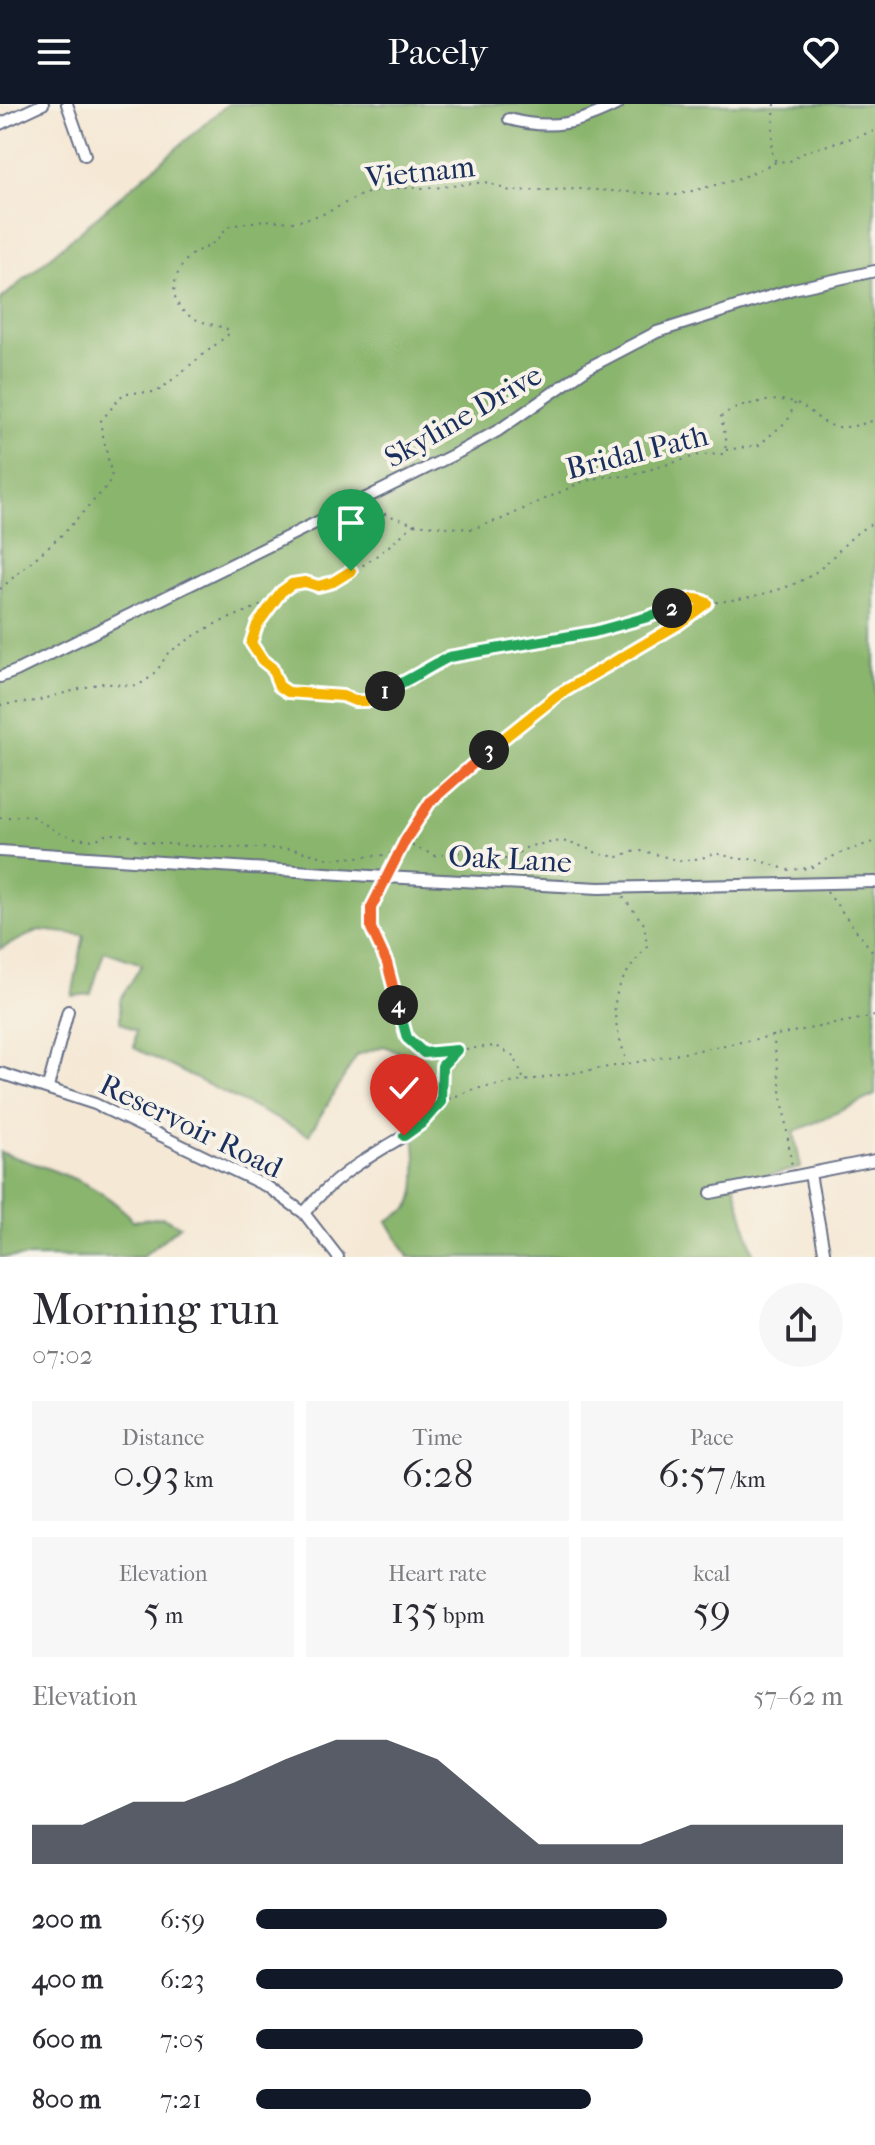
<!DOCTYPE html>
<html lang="en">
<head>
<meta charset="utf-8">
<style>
  body { margin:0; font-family:"IM FELL French Canon",serif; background:#f7f7f7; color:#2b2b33; height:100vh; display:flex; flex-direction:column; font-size:30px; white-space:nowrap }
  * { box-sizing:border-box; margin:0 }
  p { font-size:26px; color:#7c7c81 }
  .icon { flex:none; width:44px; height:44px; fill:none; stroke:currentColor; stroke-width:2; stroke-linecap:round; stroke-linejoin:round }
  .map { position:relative; height:1153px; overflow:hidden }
  .drawer { display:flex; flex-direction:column; background:#fff; flex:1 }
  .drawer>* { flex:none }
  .pin { position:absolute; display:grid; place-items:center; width:68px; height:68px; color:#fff; margin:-82px -34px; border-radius:50% 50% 50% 0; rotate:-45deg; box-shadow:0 0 8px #0007 }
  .pin .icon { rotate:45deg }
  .km { position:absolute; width:40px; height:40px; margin:-20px; border-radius:50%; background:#222; color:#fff; font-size:22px; line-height:40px; text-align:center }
  .round { display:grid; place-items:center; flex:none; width:84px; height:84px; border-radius:42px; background:#f7f7f7 }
  .overview { display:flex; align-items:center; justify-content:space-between; height:136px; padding:0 32px }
  h1 { font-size:44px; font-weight:600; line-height:60px }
  .figures { display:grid; grid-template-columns:repeat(3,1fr); gap:12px; height:136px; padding:8px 32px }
  .figures div { display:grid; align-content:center; border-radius:0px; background:#f7f7f7; text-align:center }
  .figures b { font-size:40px; font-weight:600 }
  .figures small { font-size:22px; font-weight:400 }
  .figures p { font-size:22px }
  .chart { height:224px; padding:16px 32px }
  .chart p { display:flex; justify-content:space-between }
  .chart svg { width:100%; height:144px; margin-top:8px; fill:#111827; opacity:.7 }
  ul { padding:0 32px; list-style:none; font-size:26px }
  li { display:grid; grid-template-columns:128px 96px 1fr; align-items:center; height:60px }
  li i { height:20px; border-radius:10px; background:#111827 }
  header { display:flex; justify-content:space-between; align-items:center; height:104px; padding:0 32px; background:#111827; color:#fff; font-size:36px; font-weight:600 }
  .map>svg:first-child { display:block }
  .forest { fill:#8ab56d; stroke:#527266; stroke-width:2 }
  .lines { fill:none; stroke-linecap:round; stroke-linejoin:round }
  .minor-casing { stroke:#677087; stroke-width:14 }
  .path { stroke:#677087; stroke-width:2; stroke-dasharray:2 6; stroke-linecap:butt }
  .minor { stroke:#fff; stroke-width:10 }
  .split-1-casing { stroke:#fff; stroke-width:16 }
  .split-2-casing { stroke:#fff; stroke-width:16 }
  .split-3-casing { stroke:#fff; stroke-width:16 }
  .split-4-casing { stroke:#fff; stroke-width:16 }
  .split-5-casing { stroke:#fff; stroke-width:16 }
  .split-1 { stroke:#f5b400; stroke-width:10 }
  .split-2 { stroke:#22a559; stroke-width:10 }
  .split-3 { stroke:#f5b400; stroke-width:10 }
  .split-4 { stroke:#f0652b; stroke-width:10 }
  .split-5 { stroke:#22a559; stroke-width:10 }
  .labels { text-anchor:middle; stroke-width:8; stroke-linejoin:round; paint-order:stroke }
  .street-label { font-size:30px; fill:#1b2f5e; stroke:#f7f3e8 }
</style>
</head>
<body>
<header><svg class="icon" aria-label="menu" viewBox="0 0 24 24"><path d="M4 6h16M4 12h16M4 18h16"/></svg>Pacely<svg class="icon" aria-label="heart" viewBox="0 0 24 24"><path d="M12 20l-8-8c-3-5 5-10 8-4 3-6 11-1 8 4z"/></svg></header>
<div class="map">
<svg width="875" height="1153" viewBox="0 0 875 1153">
  <rect width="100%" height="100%" fill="#f7f3e8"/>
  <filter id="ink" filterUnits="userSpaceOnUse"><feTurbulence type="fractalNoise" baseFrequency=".0125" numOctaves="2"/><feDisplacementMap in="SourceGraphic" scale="16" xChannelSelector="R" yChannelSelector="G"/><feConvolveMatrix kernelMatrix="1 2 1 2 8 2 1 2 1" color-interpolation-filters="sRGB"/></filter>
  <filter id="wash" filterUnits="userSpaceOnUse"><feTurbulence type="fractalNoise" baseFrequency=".006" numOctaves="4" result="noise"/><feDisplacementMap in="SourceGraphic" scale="32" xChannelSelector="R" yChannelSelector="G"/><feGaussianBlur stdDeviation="1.8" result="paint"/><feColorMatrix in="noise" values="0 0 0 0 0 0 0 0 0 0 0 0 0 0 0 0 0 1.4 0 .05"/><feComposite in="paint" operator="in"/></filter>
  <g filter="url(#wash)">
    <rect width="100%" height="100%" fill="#f5e8d4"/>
    <!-- forest -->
    <path class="forest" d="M228 0H875V991L794 1028 801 1064 734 1079 754 1153H408L387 1117C393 1113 403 1109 408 1104 428 1083 406 980 402 950L384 942 357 951 309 1031 134 944 136 927 120 918V896L142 860 104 847 91 890 72 892 84 831 39 826 0 845V196Z
      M0 1048C47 1065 101 1077 133 1117L163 1113 180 1122 142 1153H0Z"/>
  </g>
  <g filter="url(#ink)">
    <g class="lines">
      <!-- minor casing -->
      <g class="minor-casing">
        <path id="minor" d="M67 0 85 51
          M509 15C552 27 580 19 618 0
          M0 20 43 0
          M0 573 16 567 459 348 499 326 588 264 657 228 793 185 875 167
          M0 747 385 773 599 784 875 778
          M0 969 95 1000 268 1083 304 1109 338 1153
          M48 983 68 907
          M810 1070 825 1153
          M711 1089 875 1056
          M304 1109C333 1073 365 1055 404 1032"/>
      </g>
      <!-- path -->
      <path class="path" d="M775 0 771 46 776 58
        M726 346 759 341 788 316 795 299
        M371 401 379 408 414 420 471 425 502 415 582 378 602 373 628 372 699 351 722 350 727 340 721 313C733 301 777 292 794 298 810 303 819 320 837 323 850 324 863 320 875 316
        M414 420C390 442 364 464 334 477 319 484 307 475 292 480 277 486 252 523 251 539L262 556 272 564 279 582 288 588 343 592 355 597H367L406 579 428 563 449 553 594 528 648 513 689 494 699 495 706 499
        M0 485 64 429 107 382 112 373 100 318 124 289 157 288 230 229 226 224C213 221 194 217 184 208 161 187 183 146 209 143L230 122 264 116 295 118 326 109 363 90 397 84H433L485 78 510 87 581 85 676 91 739 75 776 58 790 57 801 49 875 27
        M708 499C740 496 792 487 817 467 838 451 850 429 875 418
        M0 601 36 597 101 579 132 582 145 578 158 565 168 549 194 532 213 521 272 497
        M0 714 30 711 59 729 75 734 94 736 106 731 115 730 128 731 138 737 189 742 293 745 331 755 384 751 413 742 436 752 467 747 490 755H508L529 742 562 737 584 743 599 750 618 753 630 748 644 747 680 757 702 754 715 749 739 755H755L788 766 810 764 838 750 875 737
        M391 764 430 698 477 655 558 591 677 521 707 499
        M380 783 371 804V824L387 859 407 934 424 949 496 942 514 952 524 976
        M827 788 875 851
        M623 793 644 820 647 842C607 891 609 901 627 959
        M773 931 792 1063
        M441 998 442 962 456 946
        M413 1026 441 998 474 985 627 960 875 912"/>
      <!-- minor -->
      <use href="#minor" class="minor"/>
    </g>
  </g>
  <g class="lines" filter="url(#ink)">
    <!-- split-1 casing -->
    <g class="split-1-casing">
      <path id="split-1" d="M351 467 333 478 318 482 305 478 292 480 281 488 257 521 251 539 262 556 272 564 279 582 288 588 343 592 355 597H367L385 587"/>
    </g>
    <!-- split-2 casing -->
    <g class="split-2-casing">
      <path id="split-2" d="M385 587C408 577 427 564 449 553L594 528 648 513 672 504"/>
    </g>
    <!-- split-3 casing -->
    <g class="split-3-casing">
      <path id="split-3" d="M489 646 558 591 677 521 707 499C693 491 685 496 672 504"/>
    </g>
    <!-- split-4 casing -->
    <g class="split-4-casing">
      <path id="split-4" d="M398 901 387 859 371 824V804L405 737 430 698 489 646"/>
    </g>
    <!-- split-5 casing -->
    <g class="split-5-casing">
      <path id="split-5" d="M398 901 407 934 424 949 457 946 442 962 441 998 421 1020 404 1032"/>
    </g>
    <!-- split-1 -->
    <use href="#split-1" class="split-1"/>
    <!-- split-2 -->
    <use href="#split-2" class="split-2"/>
    <!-- split-3 -->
    <use href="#split-3" class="split-3"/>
    <!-- split-4 -->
    <use href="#split-4" class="split-4"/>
    <!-- split-5 -->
    <use href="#split-5" class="split-5"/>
  </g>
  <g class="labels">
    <!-- street labels -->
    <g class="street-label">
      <text transform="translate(420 68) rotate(-6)" y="10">Vietnam</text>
      <text transform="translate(463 312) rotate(-30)" y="10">Skyline Drive</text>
      <text transform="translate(637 348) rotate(-14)" y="10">Bridal Path</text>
      <text transform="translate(510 755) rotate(3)" y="10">Oak Lane</text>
      <text transform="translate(191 1022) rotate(26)" y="10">Reservoir Road</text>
    </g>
  </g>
</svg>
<div class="pin" style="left:351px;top:467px;background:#1e9e55"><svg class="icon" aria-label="arrive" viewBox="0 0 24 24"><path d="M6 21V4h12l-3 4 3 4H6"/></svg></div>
<div class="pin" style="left:404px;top:1032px;background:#d93025"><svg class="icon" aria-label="check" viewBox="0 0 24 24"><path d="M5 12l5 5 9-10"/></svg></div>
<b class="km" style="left:385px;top:587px">1</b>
<b class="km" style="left:672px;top:504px">2</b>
<b class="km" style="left:489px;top:646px">3</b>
<b class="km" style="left:398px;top:901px">4</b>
</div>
<section class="drawer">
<div class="overview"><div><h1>Morning run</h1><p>07:02</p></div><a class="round"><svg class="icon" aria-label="share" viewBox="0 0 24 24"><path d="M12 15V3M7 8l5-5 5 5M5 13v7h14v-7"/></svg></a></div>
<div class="figures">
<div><p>Distance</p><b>0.93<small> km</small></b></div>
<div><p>Time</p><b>6:28</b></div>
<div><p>Pace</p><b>6:57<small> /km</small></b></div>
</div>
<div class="figures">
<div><p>Elevation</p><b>5<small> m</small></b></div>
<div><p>Heart rate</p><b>135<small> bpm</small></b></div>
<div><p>kcal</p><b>59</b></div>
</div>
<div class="chart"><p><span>Elevation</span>57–62 m</p>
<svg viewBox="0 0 160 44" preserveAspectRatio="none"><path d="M0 44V32L10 32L20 25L30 25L40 19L50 12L60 6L70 6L80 12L90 25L100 38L110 38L120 38L130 32L140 32L150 32L160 32V44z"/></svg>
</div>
<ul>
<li><b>200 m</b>6:59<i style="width:70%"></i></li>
<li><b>400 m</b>6:23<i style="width:100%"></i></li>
<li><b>600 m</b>7:05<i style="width:66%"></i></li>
<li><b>800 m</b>7:21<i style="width:57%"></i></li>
</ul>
</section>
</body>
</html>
